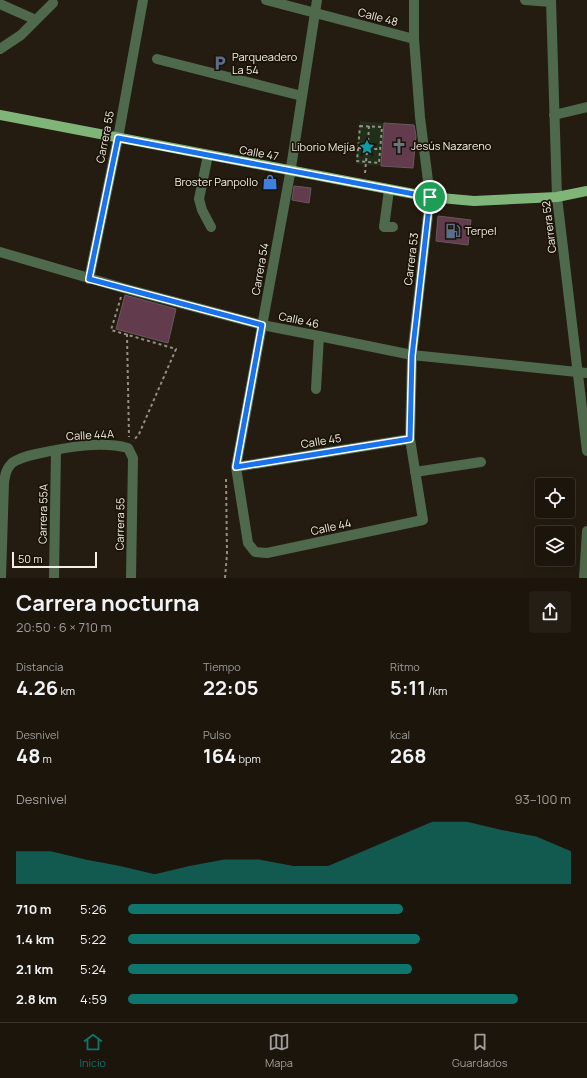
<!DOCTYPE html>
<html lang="es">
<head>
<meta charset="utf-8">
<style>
  body { margin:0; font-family:Manrope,sans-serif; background:#241e15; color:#f1f3f6; height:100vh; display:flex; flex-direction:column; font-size:15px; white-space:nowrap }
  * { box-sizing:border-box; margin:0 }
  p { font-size:13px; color:#a09f9d }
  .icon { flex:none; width:22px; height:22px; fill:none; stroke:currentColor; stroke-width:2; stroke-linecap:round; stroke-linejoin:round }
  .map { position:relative; height:578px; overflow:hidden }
  .side { display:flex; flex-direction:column; background:#1b150c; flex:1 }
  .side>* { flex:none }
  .buttons { position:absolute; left:535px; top:478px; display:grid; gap:8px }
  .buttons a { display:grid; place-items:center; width:40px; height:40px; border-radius:4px; background:#1b150c; box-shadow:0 4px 16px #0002,0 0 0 1px #39342d; font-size:20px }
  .scale { position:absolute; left:12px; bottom:10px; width:85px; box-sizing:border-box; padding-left:4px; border:2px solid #f3eee5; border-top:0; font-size:11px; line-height:14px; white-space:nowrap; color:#f3eee5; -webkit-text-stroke:3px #1a1307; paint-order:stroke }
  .pin { position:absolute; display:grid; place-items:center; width:34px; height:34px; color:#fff; margin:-17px; border:2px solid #fff; border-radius:50%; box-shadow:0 1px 4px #0007 }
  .round { display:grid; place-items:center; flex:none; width:42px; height:42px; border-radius:4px; background:#241e15 }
  .headline { display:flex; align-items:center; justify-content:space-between; height:68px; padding:0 16px }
  h1 { font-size:22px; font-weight:700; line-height:30px }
  .metrics { display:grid; grid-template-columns:repeat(3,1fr); gap:6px; height:68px; padding:4px 16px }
  .metrics div { display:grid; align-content:center }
  .metrics b { font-size:20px; font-weight:700 }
  .metrics small { font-size:11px; font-weight:400 }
  .metrics p { font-size:11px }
  .chart { height:112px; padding:8px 16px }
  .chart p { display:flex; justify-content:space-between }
  .chart svg { width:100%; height:72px; margin-top:4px; fill:#0f766e; opacity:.7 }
  ul { padding:0 16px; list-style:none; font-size:13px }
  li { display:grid; grid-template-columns:64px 48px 1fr; align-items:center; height:30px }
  li i { height:10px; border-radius:5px; background:#0f766e }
  .dock { display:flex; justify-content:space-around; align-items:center; height:56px; border-top:1px solid #39342d; background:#1b150c; font-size:11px; color:#a09f9d }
  .dock a { display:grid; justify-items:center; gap:2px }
  .dock .selected { color:#0f766e }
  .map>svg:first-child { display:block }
  .green { fill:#212e1a }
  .building { fill:#623b4c; stroke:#6a595f }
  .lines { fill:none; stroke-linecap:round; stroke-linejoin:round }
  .path { stroke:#958f84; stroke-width:2; stroke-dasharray:3 3; stroke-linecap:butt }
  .minor { stroke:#4f694c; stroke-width:10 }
  .major { stroke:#80b579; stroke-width:10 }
  .route-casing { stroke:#fff; stroke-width:8 }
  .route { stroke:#1a73e8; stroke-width:5 }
  .labels { text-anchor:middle; stroke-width:3.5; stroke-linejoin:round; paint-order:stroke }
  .street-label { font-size:11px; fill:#f3eee5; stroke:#1a1307 }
  .poi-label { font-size:11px; fill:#f3eee5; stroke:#1a1307; text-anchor:start }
</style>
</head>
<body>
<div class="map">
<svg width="587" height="578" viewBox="0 0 587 578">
  <rect width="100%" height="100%" fill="#241c10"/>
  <!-- green -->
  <path class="green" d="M360 121 384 123 381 166 356 164Z"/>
  <!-- building -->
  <path class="building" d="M384 123 414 125 416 136 413 168 381 166Z
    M294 186 311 188 309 203 292 200Z
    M438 216 471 220 468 245 436 241Z
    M125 295 176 309 168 343 116 329Z"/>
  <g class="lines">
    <!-- path -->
    <path class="path" d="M360 126 382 127 379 163 357 161Z
      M369 126 368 143 370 144 371 149
      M358 148H364L367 151 371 149H380
      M365 173 367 151
      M121 297 111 330 176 349 139 434 133 441
      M127 334 129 437
      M225 578 227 554 226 477"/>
    <!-- minor -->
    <path class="minor" d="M266 0 414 39
      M317 0 290 174 236 467 248 543 255 552 267 553 423 520 410 439 412 355 430 197 420 117 414 39V0
      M525 0 551 2
      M551 0 557 197 587 451
      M0 4 36 20
      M0 49 21 35 53 3
      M157 59 302 96
      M554 115 587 107
      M208 155 199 199 202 210 211 227
      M389 190 384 227H393
      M0 252 123 288 262 325 319 336 412 355 587 373
      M89 279 118 138 143 0
      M316 389 319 336
      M236 467 410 439
      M415 472 481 462
      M1 578 4 483C5 475 6 469 12 463 20 457 31 455 41 453 68 447 101 441 128 448L133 458 131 578
      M54 578 56 450
      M584 578 587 531"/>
    <!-- major -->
    <path class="major" d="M0 115 430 197 474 201 557 197 587 191"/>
  </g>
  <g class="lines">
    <!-- route casing -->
    <g class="route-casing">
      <path id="route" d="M118 138 430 197 412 356 410 439 236 467 262 325 89 279Z"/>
    </g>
    <!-- route -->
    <use href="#route" class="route"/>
  </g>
  <!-- icons -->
  <defs>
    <g id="parking-bare" transform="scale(1.2)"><path d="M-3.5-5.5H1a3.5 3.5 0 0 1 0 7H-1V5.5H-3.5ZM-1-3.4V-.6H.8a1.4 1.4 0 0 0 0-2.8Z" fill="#5c6f8a" stroke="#1a1307" stroke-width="2.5" paint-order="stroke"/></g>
    <g id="church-bare" transform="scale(1.2)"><path d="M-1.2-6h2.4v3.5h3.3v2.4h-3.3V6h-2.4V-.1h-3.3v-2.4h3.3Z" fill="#6b7280" stroke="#1a1307" stroke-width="2.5" paint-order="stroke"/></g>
    <g id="sight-bare" transform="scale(1.2)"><path d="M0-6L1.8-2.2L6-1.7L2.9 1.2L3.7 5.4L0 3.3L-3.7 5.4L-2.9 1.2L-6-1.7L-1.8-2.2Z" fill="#0f9aa8" stroke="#1a1307" stroke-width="2.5" paint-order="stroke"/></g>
    <g id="shop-bare" transform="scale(1.2)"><path d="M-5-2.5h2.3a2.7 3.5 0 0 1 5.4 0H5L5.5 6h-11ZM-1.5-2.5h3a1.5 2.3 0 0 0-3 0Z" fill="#3f7fe0" stroke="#1a1307" stroke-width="2.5" paint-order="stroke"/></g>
    <g id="fuel-bare" transform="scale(1.2)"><path d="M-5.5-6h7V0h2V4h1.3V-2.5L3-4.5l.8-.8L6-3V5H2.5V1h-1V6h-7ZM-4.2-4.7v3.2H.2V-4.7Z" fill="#5c6f8a" stroke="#1a1307" stroke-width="2.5" paint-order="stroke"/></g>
  </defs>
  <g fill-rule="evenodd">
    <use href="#parking-bare" x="220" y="63"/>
    <use href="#church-bare" x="399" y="146"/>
    <use href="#sight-bare" x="367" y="147"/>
    <use href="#shop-bare" x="270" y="182"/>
    <use href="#fuel-bare" x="453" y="231"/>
  </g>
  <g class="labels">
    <!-- street labels -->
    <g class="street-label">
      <text transform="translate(378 17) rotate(15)" y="4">Calle 48</text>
      <text transform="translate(105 137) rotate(-79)" y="4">Carrera 55</text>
      <text transform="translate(259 153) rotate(10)" y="4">Calle 47</text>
      <text transform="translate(549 227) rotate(-97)" y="4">Carrera 52</text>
      <text transform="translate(411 259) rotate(-83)" y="4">Carrera 53</text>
      <text transform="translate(260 269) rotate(-80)" y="4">Carrera 54</text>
      <text transform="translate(299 320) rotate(12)" y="4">Calle 46</text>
      <text transform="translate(90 435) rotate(-3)" y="4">Calle 44A</text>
      <text transform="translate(321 441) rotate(-9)" y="4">Calle 45</text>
      <text transform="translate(43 514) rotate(-89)" y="4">Carrera 55A</text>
      <text transform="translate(120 524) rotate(-89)" y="4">Carrera 55</text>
      <text transform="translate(331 527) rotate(-12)" y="4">Calle 44</text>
    </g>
    <!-- poi labels -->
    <g class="poi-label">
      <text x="232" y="61">Parqueadero<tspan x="232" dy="13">La 54</tspan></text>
      <text x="411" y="150">Jesús Nazareno</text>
      <text x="355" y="151" text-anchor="end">Liborio Mejía</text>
      <text x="258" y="186" text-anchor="end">Broster Panpollo</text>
      <text x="465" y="235">Terpel</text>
    </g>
  </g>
</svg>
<div class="buttons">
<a><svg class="icon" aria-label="locate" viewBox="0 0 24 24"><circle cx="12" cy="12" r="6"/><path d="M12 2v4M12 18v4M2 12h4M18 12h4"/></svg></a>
<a><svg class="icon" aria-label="layers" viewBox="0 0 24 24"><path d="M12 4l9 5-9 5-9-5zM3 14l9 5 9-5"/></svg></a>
</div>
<div class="scale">50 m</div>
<div class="pin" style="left:430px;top:197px;background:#1e9e55"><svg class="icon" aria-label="arrive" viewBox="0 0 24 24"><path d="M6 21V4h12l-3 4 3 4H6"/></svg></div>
</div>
<section class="side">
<div class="headline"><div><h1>Carrera nocturna</h1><p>20:50 · 6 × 710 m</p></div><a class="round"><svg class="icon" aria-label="share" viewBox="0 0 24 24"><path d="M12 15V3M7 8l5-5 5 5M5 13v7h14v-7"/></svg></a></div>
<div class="metrics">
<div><p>Distancia</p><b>4.26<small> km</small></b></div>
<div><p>Tiempo</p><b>22:05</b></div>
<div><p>Ritmo</p><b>5:11<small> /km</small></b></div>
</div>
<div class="metrics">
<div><p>Desnivel</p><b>48<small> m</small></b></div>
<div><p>Pulso</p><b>164<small> bpm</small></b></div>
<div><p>kcal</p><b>268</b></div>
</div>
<div class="chart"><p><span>Desnivel</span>93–100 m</p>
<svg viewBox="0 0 160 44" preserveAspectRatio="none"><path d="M0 44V24L10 24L20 29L30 33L40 38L50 33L60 29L70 29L80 33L90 33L100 24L110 15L120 6L130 6L140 11L150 15L160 24V44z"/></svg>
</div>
<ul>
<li><b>710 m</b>5:26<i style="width:62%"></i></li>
<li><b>1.4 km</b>5:22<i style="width:66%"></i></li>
<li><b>2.1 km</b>5:24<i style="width:64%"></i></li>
<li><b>2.8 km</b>4:59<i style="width:88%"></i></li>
</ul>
</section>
<nav class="dock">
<a class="selected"><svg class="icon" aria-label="home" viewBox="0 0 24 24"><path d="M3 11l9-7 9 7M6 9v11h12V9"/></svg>Inicio</a>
<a><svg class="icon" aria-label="map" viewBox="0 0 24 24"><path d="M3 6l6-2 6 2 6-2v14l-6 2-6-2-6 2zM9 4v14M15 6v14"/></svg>Mapa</a>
<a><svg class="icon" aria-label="saved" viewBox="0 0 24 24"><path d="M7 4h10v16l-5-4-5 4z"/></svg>Guardados</a>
</nav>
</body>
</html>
